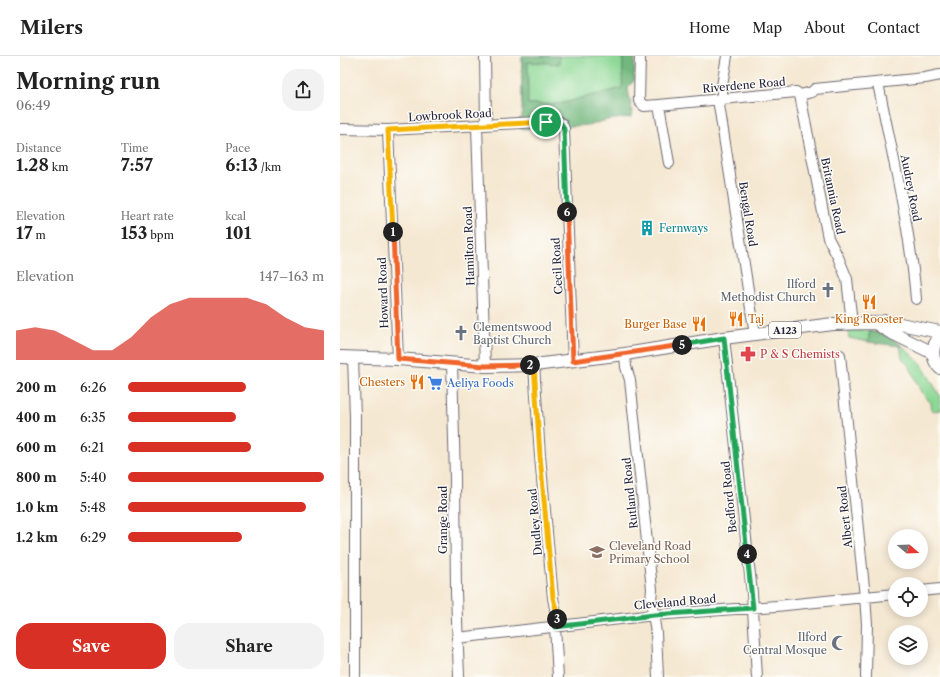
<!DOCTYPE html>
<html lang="en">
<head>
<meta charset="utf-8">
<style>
  body { margin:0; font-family:"Libre Caslon Text",serif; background:#f2f2f2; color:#222; height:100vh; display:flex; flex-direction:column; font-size:15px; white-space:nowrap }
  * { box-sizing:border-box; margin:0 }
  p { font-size:13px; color:#767676 }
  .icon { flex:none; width:22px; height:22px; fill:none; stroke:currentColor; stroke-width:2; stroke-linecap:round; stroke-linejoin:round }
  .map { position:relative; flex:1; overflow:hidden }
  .side { display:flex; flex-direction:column; background:#fff; width:340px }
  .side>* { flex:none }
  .needle { width:26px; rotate:109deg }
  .fabs { position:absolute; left:548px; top:473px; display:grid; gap:8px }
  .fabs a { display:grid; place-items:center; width:40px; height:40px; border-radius:50%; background:#fff; box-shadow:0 2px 10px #0003; font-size:20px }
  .pin { position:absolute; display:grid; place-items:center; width:34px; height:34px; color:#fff; margin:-17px; border:2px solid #fff; border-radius:50%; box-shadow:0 1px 4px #0007 }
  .km { position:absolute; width:20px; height:20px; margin:-10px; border-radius:50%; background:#222; color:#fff; font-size:11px; line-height:20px; text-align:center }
  .round { display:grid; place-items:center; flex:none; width:42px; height:42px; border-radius:16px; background:#f2f2f2 }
  .headline { display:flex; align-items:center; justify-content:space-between; height:68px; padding:0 16px }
  h1 { font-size:22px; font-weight:700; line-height:30px }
  .stats { display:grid; grid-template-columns:repeat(3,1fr); gap:6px; height:68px; padding:4px 16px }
  .stats div { display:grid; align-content:center }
  .stats b { font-size:17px; font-weight:700 }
  .stats small { font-size:11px; font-weight:400 }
  .stats p { font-size:11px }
  .chart { height:112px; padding:8px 16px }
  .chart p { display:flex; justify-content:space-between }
  .chart svg { width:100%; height:72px; margin-top:4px; fill:#d93025; opacity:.7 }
  .action { display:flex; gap:8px; margin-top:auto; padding:8px 16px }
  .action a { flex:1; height:46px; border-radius:16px; background:#d93025; color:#fff; font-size:16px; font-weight:700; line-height:46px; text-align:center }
  .action a+a { background:#f2f2f2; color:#222 }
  ul { padding:0 16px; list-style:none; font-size:13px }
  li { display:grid; grid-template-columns:64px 48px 1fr; align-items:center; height:30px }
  li i { height:10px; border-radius:5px; background:#d93025 }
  header { display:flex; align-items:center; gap:24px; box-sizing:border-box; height:56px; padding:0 20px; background:#fff; border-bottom:1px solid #e0e0e0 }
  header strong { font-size:19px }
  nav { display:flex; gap:22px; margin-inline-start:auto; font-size:14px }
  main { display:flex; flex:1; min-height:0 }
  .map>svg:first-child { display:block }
  .green { fill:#8dd895; stroke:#587d68 }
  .forest { fill:#72b87e; stroke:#4a6d5c }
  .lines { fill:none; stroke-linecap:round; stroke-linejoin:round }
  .minor-casing { stroke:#6c6770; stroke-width:12 }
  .major-casing { stroke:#6c6770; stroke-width:14 }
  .minor { stroke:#fff; stroke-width:10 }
  .major { stroke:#fff; stroke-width:12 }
  .split-1-casing { stroke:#fff; stroke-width:8 }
  .split-2-casing { stroke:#fff; stroke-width:8 }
  .split-3-casing { stroke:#fff; stroke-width:8 }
  .split-4-casing { stroke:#fff; stroke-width:8 }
  .split-5-casing { stroke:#fff; stroke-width:8 }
  .split-6-casing { stroke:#fff; stroke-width:8 }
  .split-7-casing { stroke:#fff; stroke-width:8 }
  .split-1 { stroke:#f5b400; stroke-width:5 }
  .split-2 { stroke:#f0652b; stroke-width:5 }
  .split-3 { stroke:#f5b400; stroke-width:5 }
  .split-4 { stroke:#22a559; stroke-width:5 }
  .split-5 { stroke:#22a559; stroke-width:5 }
  .split-6 { stroke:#f0652b; stroke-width:5 }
  .split-7 { stroke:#22a559; stroke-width:5 }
  .labels { text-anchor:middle; stroke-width:3; stroke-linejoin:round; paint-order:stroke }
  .shield { fill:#fdfcf7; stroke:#646373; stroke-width:1 }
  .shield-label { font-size:10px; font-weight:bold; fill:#22223b }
  .street-label { font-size:11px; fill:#22223b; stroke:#fdfcf7 }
  .culture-label { font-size:11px; fill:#0d838f; stroke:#fdfcf7; text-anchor:start }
  .worship-label { font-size:11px; fill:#5b616d; stroke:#fdfcf7; text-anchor:end }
  .food-label { font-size:11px; fill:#c56008; stroke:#fdfcf7; text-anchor:end }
  .health-label { font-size:11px; fill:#be3a42; stroke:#fdfcf7; text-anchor:start }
  .shop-label { font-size:11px; fill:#366cbe; stroke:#fdfcf7; text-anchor:start }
  .education-label { font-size:11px; fill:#785e54; stroke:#fdfcf7; text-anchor:start }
</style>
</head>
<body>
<header>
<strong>Milers</strong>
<nav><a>Home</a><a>Map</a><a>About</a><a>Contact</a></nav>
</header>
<main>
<section class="side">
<div class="headline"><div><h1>Morning run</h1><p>06:49</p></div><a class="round"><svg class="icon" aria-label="share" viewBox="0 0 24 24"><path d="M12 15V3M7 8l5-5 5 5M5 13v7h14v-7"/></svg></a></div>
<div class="stats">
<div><p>Distance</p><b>1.28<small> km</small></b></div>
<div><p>Time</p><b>7:57</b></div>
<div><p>Pace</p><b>6:13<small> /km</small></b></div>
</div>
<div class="stats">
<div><p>Elevation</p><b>17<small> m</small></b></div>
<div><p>Heart rate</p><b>153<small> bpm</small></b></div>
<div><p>kcal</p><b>101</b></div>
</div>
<div class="chart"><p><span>Elevation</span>147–163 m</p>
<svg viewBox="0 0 160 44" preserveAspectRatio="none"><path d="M0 44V26L10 24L20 26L30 32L40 38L50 38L60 30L70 18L80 10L90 6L100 6L110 6L120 6L130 10L140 18L150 24L160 26V44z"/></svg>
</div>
<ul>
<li><b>200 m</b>6:26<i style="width:60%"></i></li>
<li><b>400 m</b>6:35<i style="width:55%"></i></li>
<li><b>600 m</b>6:21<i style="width:63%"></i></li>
<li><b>800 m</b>5:40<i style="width:100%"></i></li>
<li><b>1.0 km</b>5:48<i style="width:91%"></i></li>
<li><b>1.2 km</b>6:29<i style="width:58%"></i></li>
</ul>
<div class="action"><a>Save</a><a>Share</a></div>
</section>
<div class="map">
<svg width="600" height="621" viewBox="0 0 600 621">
  <rect width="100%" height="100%" fill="#fdfcf7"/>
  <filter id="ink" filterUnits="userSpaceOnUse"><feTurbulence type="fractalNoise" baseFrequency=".025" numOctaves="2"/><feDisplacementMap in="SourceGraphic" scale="8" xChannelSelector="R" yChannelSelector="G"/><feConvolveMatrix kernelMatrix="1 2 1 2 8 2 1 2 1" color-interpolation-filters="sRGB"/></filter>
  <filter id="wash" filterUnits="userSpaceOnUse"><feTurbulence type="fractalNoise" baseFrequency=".012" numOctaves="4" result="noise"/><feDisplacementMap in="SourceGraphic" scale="16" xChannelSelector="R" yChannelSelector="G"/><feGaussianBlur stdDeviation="0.9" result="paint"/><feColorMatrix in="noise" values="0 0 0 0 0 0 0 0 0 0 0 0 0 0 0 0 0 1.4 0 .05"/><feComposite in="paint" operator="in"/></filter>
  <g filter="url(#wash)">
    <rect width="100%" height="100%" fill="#f5e8d2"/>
    <!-- green -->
    <path class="green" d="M182 0H288V31L219 48H182Z
      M508 273 530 275 528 286 509 282Z
      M560 288 565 292 582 309 600 340V354L592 355 591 347 581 336 570 311 562 302Z"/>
    <!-- forest -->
    <path class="forest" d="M182 0H219V8L188 6V48H219L282 32 283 0H295L294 25 288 31C288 42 294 50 291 61L267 64 249 69 180 73 179 63 182 62Z
      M530 275 545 279 560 288V290L528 286Z"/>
  </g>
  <g filter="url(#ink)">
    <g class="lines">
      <!-- minor casing -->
      <g class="minor-casing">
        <path id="minor" d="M145 0 146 69
          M300 0 299 45 304 50 319 49 456 36 460 39
          M538 27C552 98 570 170 576 243
          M460 39 488 182 498 201 507 223 512 267
          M460 39 472 36 475 33 585 22 600 19
          M378 43 415 278
          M382 43V30L387 0
          M319 49 329 107
          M137 70 145 310
          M0 73 48 74 217 65 222 68 224 73 233 305
          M48 74 58 303
          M384 282 412 537 417 621
          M285 298 286 311 290 324 312 533 311 544 316 577 318 621
          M500 299 525 541 527 568 526 621
          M13 301 15 361V621
          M112 307 115 422 116 536 119 621
          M194 309 200 400 213 542 217 563 215 571 218 621
          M581 535 600 533
          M117 582 314 559 436 550 555 538"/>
      </g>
      <!-- major casing -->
      <g class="major-casing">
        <path id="major" d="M535 267 548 275 593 297
          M600 281C591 290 591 303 600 312
          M0 301 58 303 145 310 194 309 285 298 384 282 493 268 535 267 545 265 600 276"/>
      </g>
      <!-- minor -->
      <use href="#minor" class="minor"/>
      <!-- major -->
      <use href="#major" class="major"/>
    </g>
  </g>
  <g class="lines" filter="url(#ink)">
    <!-- split-1 casing -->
    <g class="split-1-casing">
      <path id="split-1" d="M53 176 48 74 206 66"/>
    </g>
    <!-- split-2 casing -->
    <g class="split-2-casing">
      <path id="split-2" d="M53 176 58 303 145 310 190 309"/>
    </g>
    <!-- split-3 casing -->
    <g class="split-3-casing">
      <path id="split-3" d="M190 309H194L200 400 213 542 216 553 217 563"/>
    </g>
    <!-- split-4 casing -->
    <g class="split-4-casing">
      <path id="split-4" d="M217 563 215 571 314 559 413 552 407 498"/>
    </g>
    <!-- split-5 casing -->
    <g class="split-5-casing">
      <path id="split-5" d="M342 289 384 282 407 498"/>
    </g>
    <!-- split-6 casing -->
    <g class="split-6-casing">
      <path id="split-6" d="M227 156 233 305 342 289"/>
    </g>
    <!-- split-7 casing -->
    <g class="split-7-casing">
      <path id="split-7" d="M206 66C214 65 221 64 224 73L227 156"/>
    </g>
    <!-- split-1 -->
    <use href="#split-1" class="split-1"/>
    <!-- split-2 -->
    <use href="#split-2" class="split-2"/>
    <!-- split-3 -->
    <use href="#split-3" class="split-3"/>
    <!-- split-4 -->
    <use href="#split-4" class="split-4"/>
    <!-- split-5 -->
    <use href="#split-5" class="split-5"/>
    <!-- split-6 -->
    <use href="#split-6" class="split-6"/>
    <!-- split-7 -->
    <use href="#split-7" class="split-7"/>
  </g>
  <!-- icons -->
  <defs>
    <g id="building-bare" transform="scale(1.2)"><path d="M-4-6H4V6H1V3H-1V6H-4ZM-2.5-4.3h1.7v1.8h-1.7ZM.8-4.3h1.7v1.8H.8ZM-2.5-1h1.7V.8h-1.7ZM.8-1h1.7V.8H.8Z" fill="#0f9aa8" stroke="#fdfcf7" stroke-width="2.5" paint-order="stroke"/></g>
    <g id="church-bare" transform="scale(1.2)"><path d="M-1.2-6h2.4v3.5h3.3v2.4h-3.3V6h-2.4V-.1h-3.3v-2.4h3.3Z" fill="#6b7280" stroke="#fdfcf7" stroke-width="2.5" paint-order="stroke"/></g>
    <g id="restaurant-bare" transform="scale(1.2)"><path d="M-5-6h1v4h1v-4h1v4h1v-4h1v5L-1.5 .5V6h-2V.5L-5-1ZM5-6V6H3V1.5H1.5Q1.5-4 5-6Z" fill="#e8710a" stroke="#fdfcf7" stroke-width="2.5" paint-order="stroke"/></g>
    <g id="pharmacy-bare" transform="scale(1.2)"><path d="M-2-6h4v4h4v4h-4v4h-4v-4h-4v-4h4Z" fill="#e0444e" stroke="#fdfcf7" stroke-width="2.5" paint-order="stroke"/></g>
    <g id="supermarket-bare" transform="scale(1.2)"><path d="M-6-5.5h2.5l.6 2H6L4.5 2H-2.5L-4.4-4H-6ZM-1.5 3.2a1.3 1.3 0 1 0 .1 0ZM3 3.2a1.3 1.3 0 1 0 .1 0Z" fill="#3f7fe0" stroke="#fdfcf7" stroke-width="2.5" paint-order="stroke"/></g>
    <g id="school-bare" transform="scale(1.2)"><path d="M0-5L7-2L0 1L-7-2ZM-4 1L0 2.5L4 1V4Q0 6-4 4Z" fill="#8d6e63" stroke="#fdfcf7" stroke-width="2.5" paint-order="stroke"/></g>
    <g id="mosque-bare" transform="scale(1.2)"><path d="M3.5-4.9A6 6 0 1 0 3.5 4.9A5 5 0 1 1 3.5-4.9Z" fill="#6b7280" stroke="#fdfcf7" stroke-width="2.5" paint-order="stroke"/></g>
  </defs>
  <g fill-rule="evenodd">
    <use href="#building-bare" x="307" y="172"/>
    <use href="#church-bare" x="488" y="234"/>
    <use href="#restaurant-bare" x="529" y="246"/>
    <use href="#restaurant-bare" x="396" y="263"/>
    <use href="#restaurant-bare" x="359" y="268"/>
    <use href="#church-bare" x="121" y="277"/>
    <use href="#pharmacy-bare" x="408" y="298"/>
    <use href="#restaurant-bare" x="77" y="326"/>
    <use href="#supermarket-bare" x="95" y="327"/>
    <use href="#school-bare" x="257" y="496"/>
    <use href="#mosque-bare" x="499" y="587"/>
  </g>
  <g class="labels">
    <!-- shield labels -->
    <rect class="shield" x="429" y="266" width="32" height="16" rx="3"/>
    <g class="shield-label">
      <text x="445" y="278">A123</text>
    </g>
    <!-- street labels -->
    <g class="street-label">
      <text transform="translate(404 29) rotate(-5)" y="4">Riverdene Road</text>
      <text transform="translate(110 59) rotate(-3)" y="4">Lowbrook Road</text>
      <text transform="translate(571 132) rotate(79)" y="4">Audrey Road</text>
      <text transform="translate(493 140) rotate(78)" y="4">Britannia Road</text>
      <text transform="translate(408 158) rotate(81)" y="4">Bengal Road</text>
      <text transform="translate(129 190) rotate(-92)" y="4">Hamilton Road</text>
      <text transform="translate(217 210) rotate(-93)" y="4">Cecil Road</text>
      <text transform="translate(43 237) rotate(-92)" y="4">Howard Road</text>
      <text transform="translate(290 437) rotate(-96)" y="4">Rutland Road</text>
      <text transform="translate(389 441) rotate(-96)" y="4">Bedford Road</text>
      <text transform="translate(505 461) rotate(-96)" y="4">Albert Road</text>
      <text transform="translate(103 464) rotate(-90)" y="4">Grange Road</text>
      <text transform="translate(195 466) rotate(-95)" y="4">Dudley Road</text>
      <text transform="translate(335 546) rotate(-5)" y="4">Cleveland Road</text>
    </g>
    <!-- culture labels -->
    <g class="culture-label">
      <text x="319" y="176">Fernways</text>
    </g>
    <!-- worship labels -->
    <g class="worship-label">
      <text x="476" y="232">Ilford<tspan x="476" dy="13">Methodist Church</tspan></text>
      <text x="133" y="275" text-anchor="start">Clementswood<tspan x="133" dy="13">Baptist Church</tspan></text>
      <text x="487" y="585">Ilford<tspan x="487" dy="13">Central Mosque</tspan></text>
    </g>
    <!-- food labels -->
    <g class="food-label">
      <text x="408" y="267" text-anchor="start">Taj</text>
      <text x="529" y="267" text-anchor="middle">King Rooster</text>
      <text x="347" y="272">Burger Base</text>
      <text x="65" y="330">Chesters</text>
    </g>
    <!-- health labels -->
    <g class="health-label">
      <text x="420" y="302">P &amp; S Chemists</text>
    </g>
    <!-- shop labels -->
    <g class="shop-label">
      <text x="107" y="331">Aeliya Foods</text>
    </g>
    <!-- education labels -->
    <g class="education-label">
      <text x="269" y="494">Cleveland Road<tspan x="269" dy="13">Primary School</tspan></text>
    </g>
  </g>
</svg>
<div class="fabs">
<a><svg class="needle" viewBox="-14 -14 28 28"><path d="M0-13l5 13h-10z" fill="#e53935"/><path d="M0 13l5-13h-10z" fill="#767676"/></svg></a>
<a><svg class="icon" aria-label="locate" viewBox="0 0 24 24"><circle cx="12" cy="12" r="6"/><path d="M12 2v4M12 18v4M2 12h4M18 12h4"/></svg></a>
<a><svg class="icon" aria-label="layers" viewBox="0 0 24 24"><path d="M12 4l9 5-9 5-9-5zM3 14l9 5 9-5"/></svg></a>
</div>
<div class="pin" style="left:206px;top:66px;background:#1e9e55"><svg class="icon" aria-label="arrive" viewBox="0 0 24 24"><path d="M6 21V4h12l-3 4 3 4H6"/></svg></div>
<b class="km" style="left:53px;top:176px">1</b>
<b class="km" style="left:190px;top:309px">2</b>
<b class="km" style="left:217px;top:563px">3</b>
<b class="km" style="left:407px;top:498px">4</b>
<b class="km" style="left:342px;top:289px">5</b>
<b class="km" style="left:227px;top:156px">6</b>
</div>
</main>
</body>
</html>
